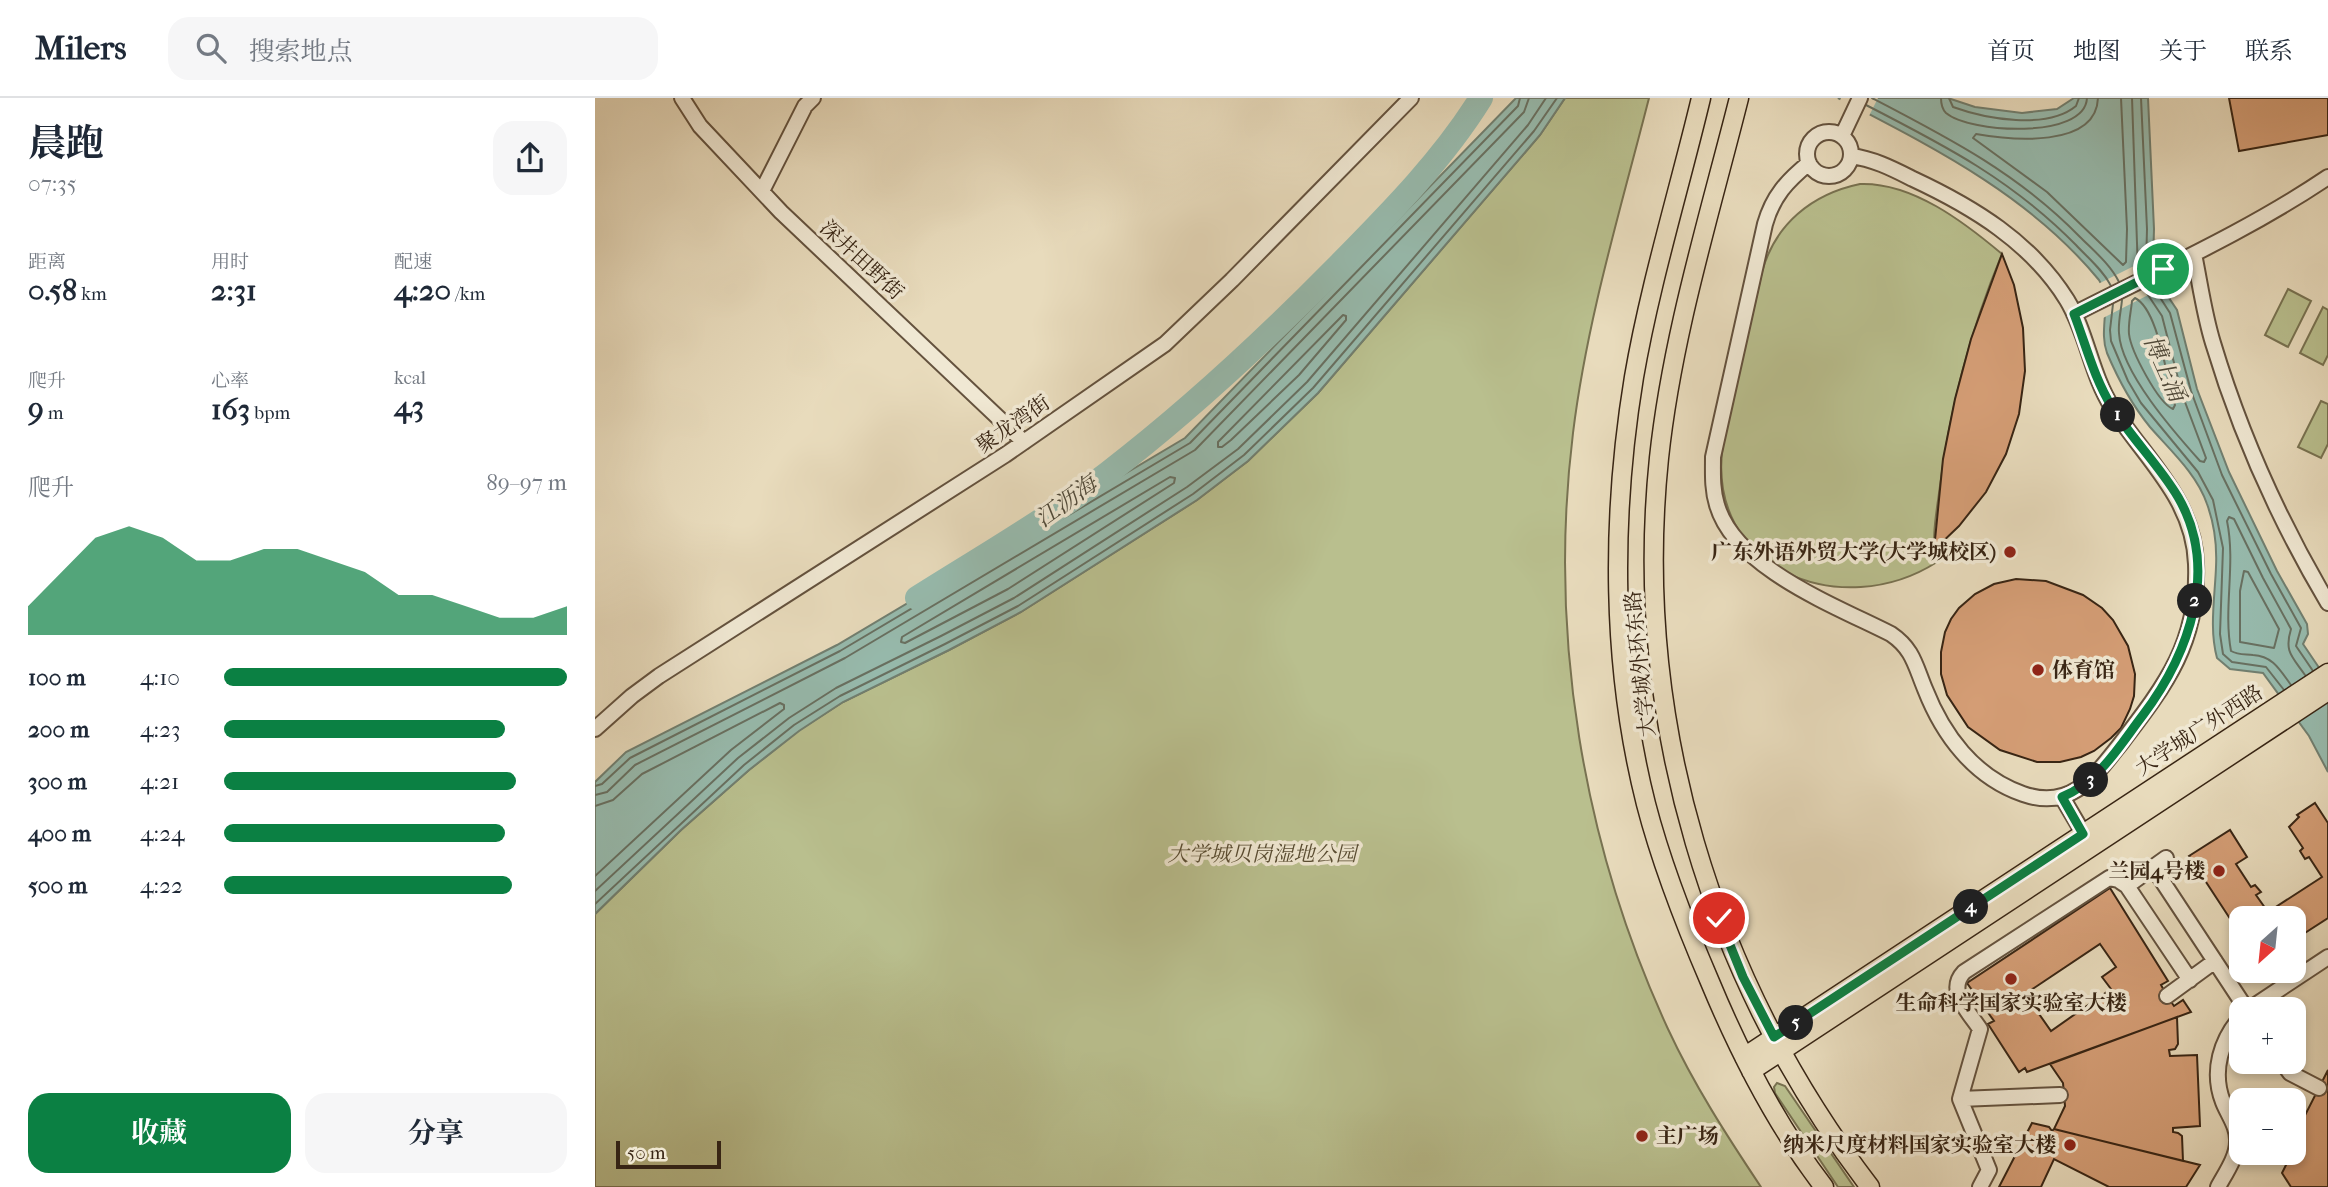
<!DOCTYPE html>
<html lang="zh">
<head>
<meta charset="utf-8">
<style>
  body { margin:0; font-family:"IM FELL French Canon","Noto Serif SC",serif; background:#f6f6f7; color:#1f2937; height:100vh; display:flex; flex-direction:column; font-size:26px; white-space:nowrap }
  * { box-sizing:border-box; margin:0 }
  p { font-size:23px; color:#747a83 }
  .icon { flex:none; width:38px; height:38px; fill:none; stroke:currentColor; stroke-width:2; stroke-linecap:round; stroke-linejoin:round }
  .map { position:relative; flex:1; overflow:hidden }
  .drawer { display:flex; flex-direction:column; background:#fff; width:595px }
  .drawer>* { flex:none }
  .needle { width:46px; rotate:207deg }
  .controls { position:absolute; left:1634px; top:808px; display:grid; gap:14px }
  .controls a { display:grid; place-items:center; width:77px; height:77px; border-radius:14px; background:#fff; box-shadow:0 4px 10px #0003; font-size:35px }
  .scale { position:absolute; left:21px; bottom:18px; width:105px; box-sizing:border-box; padding-left:7px; border:4px solid #382514; border-top:0; font-size:19px; line-height:24px; white-space:nowrap; color:#382514; -webkit-text-stroke:5px #f0e8d3; paint-order:stroke }
  .pin { position:absolute; display:grid; place-items:center; width:60px; height:60px; color:#fff; margin:-30px; border:4px solid #fff; border-radius:50%; box-shadow:0 2px 7px #0007 }
  .km { position:absolute; width:35px; height:35px; margin:-18px; border-radius:50%; background:#222; color:#fff; font-size:19px; line-height:35px; text-align:center }
  .round { display:grid; place-items:center; flex:none; width:74px; height:74px; border-radius:21px; background:#f6f6f7 }
  .overview { display:flex; align-items:center; justify-content:space-between; height:119px; padding:0 28px }
  h1 { font-size:38px; font-weight:700; line-height:52px }
  .metrics { display:grid; grid-template-columns:repeat(3,1fr); gap:10px; height:119px; padding:7px 28px }
  .metrics div { display:grid; align-content:center }
  .metrics b { font-size:30px; font-weight:700 }
  .metrics small { font-size:19px; font-weight:400 }
  .metrics p { font-size:19px }
  .chart { height:196px; padding:14px 28px }
  .chart p { display:flex; justify-content:space-between }
  .chart svg { width:100%; height:126px; margin-top:7px; fill:#0b8043; opacity:.7 }
  .button { display:flex; gap:14px; margin-top:auto; padding:14px 28px }
  .button a { flex:1; height:80px; border-radius:21px; background:#0b8043; color:#fff; font-size:28px; font-weight:700; line-height:80px; text-align:center }
  .button a+a { background:#f6f6f7; color:#1f2937 }
  ul { padding:0 28px; list-style:none; font-size:23px }
  li { display:grid; grid-template-columns:112px 84px 1fr; align-items:center; height:52px }
  li i { height:18px; border-radius:9px; background:#0b8043 }
  header { display:flex; align-items:center; gap:42px; box-sizing:border-box; height:98px; padding:0 35px; background:#fff; border-bottom:2px solid #e0e1e3 }
  header strong { font-size:33px }
  nav { display:flex; gap:38px; margin-inline-start:auto; font-size:24px }
  .search { width:490px; height:63px; background:#f6f6f7; display:flex; align-items:center; gap:18px; box-sizing:border-box; padding:0 24px; border-radius:21px; color:#747a83; font-size:26px }
  main { display:flex; flex:1; min-height:0 }
  .map>svg:first-child { display:block }
  .green { fill:#b9bf8e; stroke:#787251; stroke-width:2 }
  .water { fill:#97bbae; stroke:#717f70; stroke-width:2 }
  .pier { fill:#e8dbbc }
  .lines { fill:none; stroke-linecap:round; stroke-linejoin:round }
  .shore { stroke:#687061; stroke-width:2 }
  .river { stroke:#97bbae; stroke-width:24 }
  .building { fill:#d49d75; stroke:#382514; stroke-width:2; fill-rule:evenodd }
  .minor-casing { stroke:#64523e; stroke-width:18 }
  .major-casing { stroke:#382514; stroke-width:21 }
  .minor { stroke:#f0e8d3; stroke-width:14 }
  .major { stroke:#e8dbbc; stroke-width:18 }
  .route-casing { stroke:#fff; stroke-width:14 }
  .route { stroke:#0b8043; stroke-width:9 }
  .poi-dot { fill:#8f2418; stroke:#f0e8d3; stroke-width:2.5 }
  .labels { text-anchor:middle; stroke-width:7; stroke-linejoin:round; paint-order:stroke }
  .street-label { font-size:21px; fill:#382514; stroke:#f0e8d3 }
  .poi-label { font-size:21px; font-weight:bold; fill:#382514; stroke:#f0e8d3; text-anchor:end }
  .park-label { font-size:21px; font-style:italic; fill:#584c32; stroke:#f0e8d3 }
  .water-label { font-size:23px; font-style:italic; fill:#504a3a; stroke:#f0e8d3 }
</style>
</head>
<body>
<header>
<strong>Milers</strong>
<div class="search"><svg class="icon" aria-label="search" viewBox="0 0 24 24"><circle cx="10" cy="10" r="6"/><path d="M15 15l6 6"/></svg>搜索地点</div>
<nav><a>首页</a><a>地图</a><a>关于</a><a>联系</a></nav>
</header>
<main>
<section class="drawer">
<div class="overview"><div><h1>晨跑</h1><p>07:35</p></div><a class="round"><svg class="icon" aria-label="share" viewBox="0 0 24 24"><path d="M12 15V3M7 8l5-5 5 5M5 13v7h14v-7"/></svg></a></div>
<div class="metrics">
<div><p>距离</p><b>0.58<small> km</small></b></div>
<div><p>用时</p><b>2:31</b></div>
<div><p>配速</p><b>4:20<small> /km</small></b></div>
</div>
<div class="metrics">
<div><p>爬升</p><b>9<small> m</small></b></div>
<div><p>心率</p><b>163<small> bpm</small></b></div>
<div><p>kcal</p><b>43</b></div>
</div>
<div class="chart"><p><span>爬升</span>89–97 m</p>
<svg viewBox="0 0 160 44" preserveAspectRatio="none"><path d="M0 44V34L10 22L20 10L30 6L40 10L50 18L60 18L70 14L80 14L90 18L100 22L110 30L120 30L130 34L140 38L150 38L160 34V44z"/></svg>
</div>
<ul>
<li><b>100 m</b>4:10<i style="width:100%"></i></li>
<li><b>200 m</b>4:23<i style="width:82%"></i></li>
<li><b>300 m</b>4:21<i style="width:85%"></i></li>
<li><b>400 m</b>4:24<i style="width:82%"></i></li>
<li><b>500 m</b>4:22<i style="width:84%"></i></li>
</ul>
<div class="button"><a>收藏</a><a>分享</a></div>
</section>
<div class="map">
<svg width="1733" height="1089" viewBox="0 0 1733 1089">
  <rect width="100%" height="100%" fill="#e8dbbc"/>
  <filter id="stains"><feTurbulence type="fractalNoise" baseFrequency=".00286" numOctaves="4"/><feColorMatrix values="0 0 0 0 .2 0 0 0 0 .09 0 0 0 0 .02 0 0 0 .5 -.17"/></filter>
  <radialGradient id="worn" r=".72"><stop offset=".6" stop-color="#630" stop-opacity="0"/><stop offset="1" stop-color="#630" stop-opacity=".3"/></radialGradient>
  <!-- green -->
  <path class="green" d="M970 0H1054C1026 110 992 221 978 335 953 537 988 747 1073 931 1099 987 1132 1038 1166 1089H0V816L86 732 154 672 203 633 248 604 354 552 426 514 602 402 653 363 723 295 945 37Z
    M1265 86C1317 84 1369 124 1407 156 1375 233 1354 313 1344 395 1341 418 1336 442 1342 464 1247 525 1109 472 1128 346L1167 174C1180 126 1217 96 1265 86Z
    M1693 191 1716 203 1693 249 1670 237Z
    M1728 209 1733 212V257L1728 267 1705 255Z
    M1726 303 1733 306V346L1726 360 1703 349Z
    M1182 985 1190 988 1259 1089H1243L1180 995 1179 989Z"/>
  <!-- water -->
  <path class="water" d="M921 0H970L945 37 723 295 653 363 602 402 426 514 354 552 248 604 204 633 154 672 86 732 0 816V684L31 654 242 547 590 340Z
    M1243 0H1353L1380 9 1427 15 1462 11 1479 0H1553L1559 131 1558 166 1564 185 1582 212 1602 291 1634 374 1682 473 1712 526 1713 536 1708 546 1733 583V674L1714 638 1668 575 1635 571 1622 560C1614 531 1620 498 1621 469 1622 448 1619 425 1612 406 1602 376 1575 352 1555 329 1537 307 1523 281 1512 255 1503 231 1518 204 1504 182 1434 97 1339 50 1243 0Z"/>
  <!-- pier -->
  <path class="pier" d="M1246 0H1283L1273 20 1244 5Z
    M1561 157 1562 173 1571 188 1506 221 1508 198 1503 186Z"/>
  <g class="lines">
    <!-- shore -->
    <path class="shore" d="M1277 0C1354 40 1424 76 1485 139 1499 153 1515 166 1524 184
      M1346 0C1346 6 1347 11 1351 15 1374 35 1490 42 1492 0
      M1354 0 1358 9C1391 21 1452 32 1481 8L1484 0
      M1503 0C1501 51 1415 42 1381 36L1378 40 1452 94 1528 167 1531 164 1532 131 1526 0
      M1537 0 1543 174
      M1546 0 1552 131 1551 170
      M1271 7C1351 48 1417 82 1481 147 1493 160 1508 172 1516 188
      M1557 187 1575 215 1596 293 1627 377 1676 476 1706 530 1701 548 1718 573
      M1540 200C1564 212 1571 281 1580 307L1578 311C1563 305 1536 253 1534 236 1533 225 1536 214 1537 203Z
      M1527 202C1526 213 1523 224 1524 235 1526 274 1579 334 1605 363L1609 364 1611 360 1587 296 1567 218 1549 191
      M1518 206 1515 232 1516 243 1533 283 1546 305 1603 374 1618 402 1628 450 1625 536 1628 556 1637 564 1671 569 1689 592
      M748 217 751 218V222L704 277 636 342 627 349H623V344Z
      M575 379 580 380 579 385 413 491 310 545 306 544 307 539Z
      M1649 473 1653 474 1684 531 1679 550 1645 544V493Z
      M1696 587C1685 572 1678 558 1658 557 1650 556 1643 557 1636 553 1628 510 1641 467 1632 423L1634 419 1639 421 1668 480 1696 531C1689 554 1697 558 1710 577
      M0 688 7 686 35 660 245 553 595 345 923 8 925 0
      M0 697 12 694 40 667 250 560 600 352 929 14 934 0
      M0 708 18 702 47 676 185 605 189 607V611L136 652 0 778
      M0 793 143 660 194 620 241 590 346 538 419 500 592 389 643 351 712 284 933 27 951 0
      M0 806 149 667 199 627 245 598 350 546 423 508 598 396 649 357 718 290 939 33 962 0"/>
    <!-- river -->
    <path class="river" d="M322 500C387 459 453 421 513 375 595 312 670 242 742 169 793 117 847 63 886 0"/>
  </g>
  <!-- building -->
  <path class="building" d="M1634 0H1733V37L1644 53Z
    M1407 156 1419 187 1428 230 1430 273 1424 316 1411 356 1391 394 1364 428 1339 452 1348 361 1360 301 1376 241Z
    M1421 481 1451 483 1488 497 1507 510 1518 522 1533 548 1540 576 1539 598 1535 611 1526 630 1516 640 1499 653 1486 659 1465 664H1442L1405 652 1373 629 1352 597 1346 576V554L1350 534 1356 521 1364 510 1380 496 1399 486Z
    M1720 705 1733 725V820L1699 842V821H1647V839L1594 758 1635 732 1652 759 1641 766 1656 789 1660 787 1666 794 1661 797 1673 814 1727 779 1714 759 1710 761 1705 753 1708 750 1694 729 1704 719 1702 717Z
    M1515 790 1573 883 1566 887 1572 898 1579 908 1588 902 1596 914 1432 974 1430 970 1424 974 1393 926 1399 923 1372 885ZM1505 846 1521 869 1507 879 1516 891 1456 933 1430 896Z
    M1582 919 1583 946 1580 951 1574 952 1575 958 1602 957 1605 1028 1578 1030V1034L1583 1035 1587 1038 1588 1063 1459 1031 1470 1008 1468 985 1455 966Z
    M1733 972V1089H1696L1687 1075 1697 1055H1699V1050L1709 1032 1704 1029Z
    M1437 1025 1454 1029 1457 1033 1459 1031 1605 1067 1591 1089H1514L1459 1061 1446 1089H1404Z"/>
  <g class="lines">
    <!-- minor casing -->
    <g class="minor-casing">
      <path id="minor" d="M87 0 105 28 186 114 429 344
        M1212 56a22 22 0 1 1 44 0a22 22 0 1 1-44 0Z
        M1247 38 1265 0
        M1214 65C1192 83 1178 98 1170 126L1118 359C1118 375 1117 391 1122 407 1140 470 1241 508 1296 536 1318 551 1320 567 1330 591 1348 637 1379 679 1428 696 1474 712 1497 682 1523 649 1569 589 1604 546 1601 466 1599 401 1550 361 1517 309 1496 276 1492 235 1472 202 1436 144 1378 109 1318 81 1298 71 1279 61 1256 58
        M167 93 210 8 218 0
        M1599 156C1605 185 1609 216 1618 245 1645 335 1685 424 1733 505
        M1479 216C1565 172 1653 133 1733 79
        M0 631 37 598 64 578 410 357 570 246 637 182 816 0
        M1467 699 1494 745
        M1558 769 1652 912
        M1532 788 1571 760
        M1572 898 1620 863
        M1653 912 1733 859
        M1687 964 1695 975 1724 990
        M1365 1001 1465 997
        M1385 1089 1394 1072 1365 1001 1385 931C1374 914 1351 893 1369 874L1514 780 1523 782 1532 788 1595 882
        M1623 1089C1630 1076 1642 1059 1642 1044 1643 1029 1633 1017 1628 1004 1616 973 1626 941 1647 918"/>
    </g>
    <!-- major casing -->
    <g class="major-casing">
      <path id="major" d="M1106 0C1084 92 1055 186 1039 279 1016 419 1016 568 1051 706 1067 768 1090 826 1115 884 1145 956 1181 1027 1229 1089
        M1144 0C1114 119 1077 238 1064 360 1037 621 1116 881 1275 1089
        M1149 959 1733 575
        M1156 973 1733 593"/>
    </g>
    <!-- minor -->
    <use href="#minor" class="minor"/>
    <!-- major -->
    <use href="#major" class="major"/>
  </g>
  <g class="lines">
    <!-- route casing -->
    <g class="route-casing">
      <path id="route" d="M1124 820 1148 879 1179 939 1488 736 1467 699C1504 684 1525 647 1548 617 1594 556 1625 471 1583 399 1564 367 1537 341 1517 309 1499 280 1491 247 1479 216L1568 171"/>
    </g>
    <!-- route -->
    <use href="#route" class="route"/>
  </g>
  <!-- markers -->
  <g class="poi-dot">
    <circle cx="1415" cy="454" r="7"/>
    <circle cx="1443" cy="572" r="7"/>
    <circle cx="1624" cy="773" r="7"/>
    <circle cx="1416" cy="881" r="7"/>
    <circle cx="1047" cy="1038" r="7"/>
    <circle cx="1475" cy="1047" r="7"/>
  </g>
  <g class="labels">
    <!-- street labels -->
    <g class="street-label">
      <text transform="translate(267 162) rotate(43)" y="7">深井田野街</text>
      <text transform="translate(418 326) rotate(-35)" y="7">聚龙湾街</text>
      <text transform="translate(1045 566) rotate(-96)" y="7">大学城外环东路</text>
      <text transform="translate(1604 632) rotate(-33)" y="7">大学城广外西路</text>
    </g>
    <!-- poi labels -->
    <g class="poi-label">
      <text x="1401" y="461">广东外语外贸大学(大学城校区)</text>
      <text x="1457" y="579" text-anchor="start">体育馆</text>
      <text x="1610" y="780">兰园4号楼</text>
      <text x="1416" y="912" text-anchor="middle">生命科学国家实验室大楼</text>
      <text x="1061" y="1045" text-anchor="start">主广场</text>
      <text x="1461" y="1054">纳米尺度材料国家实验室大楼</text>
    </g>
    <!-- park labels -->
    <g class="park-label">
      <text x="667" y="763">大学城贝岗湿地公园</text>
    </g>
    <!-- water labels -->
    <g class="water-label">
      <text transform="translate(1570 270) rotate(66)" y="8">博上涌</text>
      <text transform="translate(471 403) rotate(-36)" y="8">江沥海</text>
    </g>
  </g>
  <rect width="100%" height="100%" filter="url(#stains)"/>
  <rect width="100%" height="100%" fill="url(#worn)"/>
</svg>
<div class="controls">
<a><svg class="needle" viewBox="-14 -14 28 28"><path d="M0-13l5 13h-10z" fill="#e53935"/><path d="M0 13l5-13h-10z" fill="#747a83"/></svg></a>
<a>+</a>
<a>−</a>
</div>
<div class="scale">50 m</div>
<div class="pin" style="left:1568px;top:171px;background:#1e9e55"><svg class="icon" aria-label="arrive" viewBox="0 0 24 24"><path d="M6 21V4h12l-3 4 3 4H6"/></svg></div>
<div class="pin" style="left:1124px;top:820px;background:#d93025"><svg class="icon" aria-label="check" viewBox="0 0 24 24"><path d="M5 12l5 5 9-10"/></svg></div>
<b class="km" style="left:1523px;top:317px">1</b>
<b class="km" style="left:1600px;top:503px">2</b>
<b class="km" style="left:1496px;top:682px">3</b>
<b class="km" style="left:1376px;top:809px">4</b>
<b class="km" style="left:1201px;top:925px">5</b>
</div>
</main>
</body>
</html>
